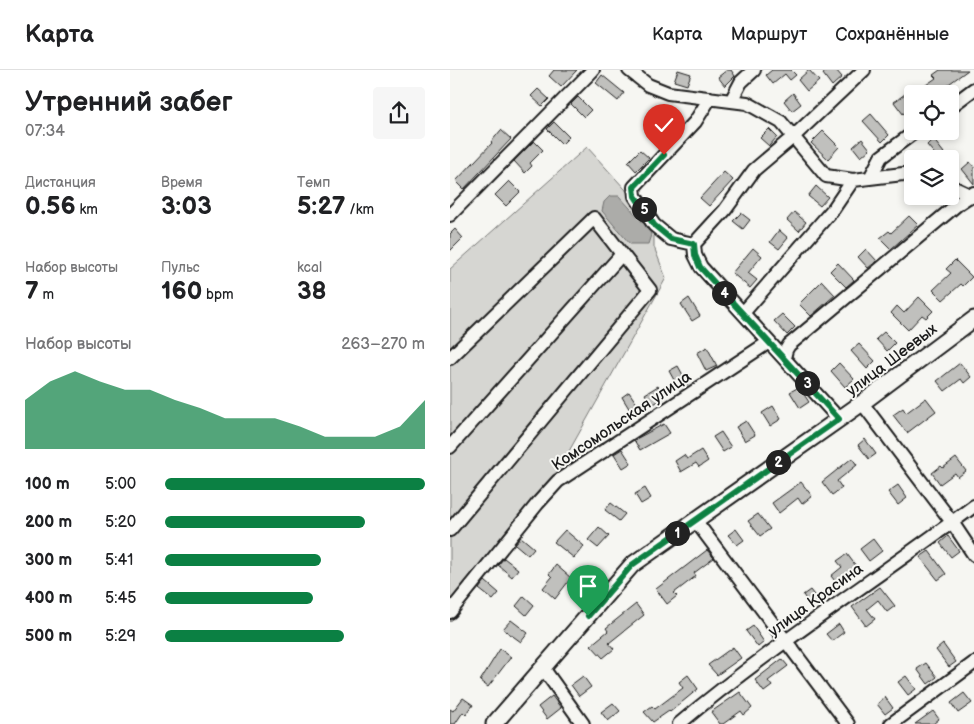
<!DOCTYPE html>
<html lang="ru">
<head>
<meta charset="utf-8">
<style>
  body { margin:0; font-family:"Balsamiq Sans",sans-serif; background:#f6f6f6; color:#202124; height:100vh; display:flex; flex-direction:column; font-size:19px; white-space:nowrap }
  * { box-sizing:border-box; margin:0 }
  p { font-size:16px; color:#757577 }
  .icon { flex:none; width:28px; height:28px; fill:none; stroke:currentColor; stroke-width:2; stroke-linecap:round; stroke-linejoin:round }
  .map { position:relative; flex:1; overflow:hidden }
  .sheet { display:flex; flex-direction:column; background:#fff; width:450px }
  .sheet>* { flex:none }
  .buttons { position:absolute; left:454px; top:15px; display:grid; gap:10px }
  .buttons a { display:grid; place-items:center; width:55px; height:55px; border-radius:5px; background:#fff; box-shadow:0 2px 8px #0003; font-size:25px }
  .pin { position:absolute; display:grid; place-items:center; width:42px; height:42px; color:#fff; margin:-51px -21px; border-radius:50% 50% 50% 0; rotate:-45deg; box-shadow:0 0 5px #0007 }
  .pin .icon { rotate:45deg }
  .km { position:absolute; width:25px; height:25px; margin:-12px; border-radius:50%; background:#222; color:#fff; font-size:14px; line-height:25px; text-align:center }
  .round { display:grid; place-items:center; flex:none; width:52px; height:52px; border-radius:5px; background:#f6f6f6 }
  .head { display:flex; align-items:center; justify-content:space-between; height:85px; padding:0 25px }
  h1 { font-size:28px; font-weight:700; line-height:38px }
  .stats { display:grid; grid-template-columns:repeat(3,1fr); gap:8px; height:85px; padding:5px 25px }
  .stats div { display:grid; align-content:center }
  .stats b { font-size:25px; font-weight:700 }
  .stats small { font-size:14px; font-weight:400 }
  .stats p { font-size:14px }
  .chart { height:140px; padding:10px 25px }
  .chart p { display:flex; justify-content:space-between }
  .chart svg { width:100%; height:90px; margin-top:5px; fill:#0b8043; opacity:.7 }
  ul { padding:0 25px; list-style:none; font-size:16px }
  li { display:grid; grid-template-columns:80px 60px 1fr; align-items:center; height:38px }
  li i { height:12px; border-radius:6px; background:#0b8043 }
  header { display:flex; align-items:center; gap:30px; box-sizing:border-box; height:70px; padding:0 25px; background:#fff; border-bottom:1px solid #e0e0e0 }
  header strong { font-size:24px }
  nav { display:flex; gap:28px; margin-inline-start:auto; font-size:18px }
  main { display:flex; flex:1; min-height:0 }
  .map>svg:first-child { display:block }
  .green { fill:#d6d6d2; stroke:#797977 }
  .water { fill:#acaca9; stroke:#727271 }
  .building { fill:#c0c0bd; stroke:#1c1c1c }
  .lines { fill:none; stroke-linecap:round; stroke-linejoin:round }
  .minor-casing { stroke:#1c1c1c; stroke-width:16 }
  .major-casing { stroke:#1c1c1c; stroke-width:19 }
  .minor { stroke:#f6f6f2; stroke-width:12 }
  .major { stroke:#f6f6f2; stroke-width:15 }
  .route-casing { stroke:#fff; stroke-width:10 }
  .route { stroke:#0b8043; stroke-width:6 }
  .labels { text-anchor:middle; stroke-width:4; stroke-linejoin:round; paint-order:stroke }
  .street-label { font-size:16px; fill:#1c1c1c; stroke:#f6f6f2 }
</style>
</head>
<body>
<header>
<strong>Карта</strong>
<nav><a>Карта</a><a>Маршрут</a><a>Сохранённые</a></nav>
</header>
<main>
<section class="sheet">
<div class="head"><div><h1>Утренний забег</h1><p>07:34</p></div><a class="round"><svg class="icon" aria-label="share" viewBox="0 0 24 24"><path d="M12 15V3M7 8l5-5 5 5M5 13v7h14v-7"/></svg></a></div>
<div class="stats">
<div><p>Дистанция</p><b>0.56<small> km</small></b></div>
<div><p>Время</p><b>3:03</b></div>
<div><p>Темп</p><b>5:27<small> /km</small></b></div>
</div>
<div class="stats">
<div><p>Набор высоты</p><b>7<small> m</small></b></div>
<div><p>Пульс</p><b>160<small> bpm</small></b></div>
<div><p>kcal</p><b>38</b></div>
</div>
<div class="chart"><p><span>Набор высоты</span>263–270 m</p>
<svg viewBox="0 0 160 44" preserveAspectRatio="none"><path d="M0 44V20L10 11L20 6L30 11L40 15L50 15L60 20L70 24L80 29L90 29L100 29L110 33L120 38L130 38L140 38L150 33L160 20V44z"/></svg>
</div>
<ul>
<li><b>100 m</b>5:00<i style="width:100%"></i></li>
<li><b>200 m</b>5:20<i style="width:77%"></i></li>
<li><b>300 m</b>5:41<i style="width:60%"></i></li>
<li><b>400 m</b>5:45<i style="width:57%"></i></li>
<li><b>500 m</b>5:29<i style="width:69%"></i></li>
</ul>
</section>
<div class="map">
<svg width="524" height="654" viewBox="0 0 524 654">
  <rect width="100%" height="100%" fill="#f6f6f2"/>
  <filter id="ink" filterUnits="userSpaceOnUse"><feTurbulence type="fractalNoise" baseFrequency=".02" numOctaves="2"/><feDisplacementMap in="SourceGraphic" scale="10" xChannelSelector="R" yChannelSelector="G"/><feConvolveMatrix kernelMatrix="1 2 1 2 8 2 1 2 1" color-interpolation-filters="sRGB"/></filter>
  <g filter="url(#ink)">
    <!-- green -->
    <path class="green" d="M137 77 175 119 204 162V177L216 208 81 449 0 552V199Z"/>
    <!-- water -->
    <path class="water" d="M160 126H169L199 159 201 165 198 174H180L152 141 154 132Z"/>
    <!-- building -->
    <path class="building" d="M104 0H127L111 17 99 6Z
      M228 0 241 4 237 15 224 11Z
      M277 0H281L285 6 275 16 268 7Z
      M322 0H341L346 5 340 10 335 4 323 14 316 5Z
      M359 0 369 11 357 21 348 10Z
      M378 0H386L392 7 382 16 373 4Z
      M490 0H518L485 24H463L486 8 483 5Z
      M152 5 174 23 168 31 146 13Z
      M88 19 99 29 92 36 81 26Z
      M343 23 351 34 342 41 334 31Z
      M455 24 462 34V37L453 44 444 32Z
      M128 27 141 40 134 47 121 34Z
      M421 44 439 65 432 72 413 51Z
      M104 52 119 67 112 74 97 59Z
      M319 59 327 67 319 76 310 68Z
      M51 60 61 69 14 119 6 111 42 73 41 72Z
      M373 61 389 77 378 89 361 73Z
      M412 69 420 79 411 87 403 77Z
      M483 69 494 83 488 88 477 75Z
      M84 71 93 80 80 93 82 96 75 103 64 91Z
      M190 80 199 88 186 101 178 92Z
      M520 92 524 97V114L512 99Z
      M274 102 283 110 259 136 250 128Z
      M59 111 70 122 56 136 45 125Z
      M366 116 378 127 370 136 358 126Z
      M344 142 356 152 349 161 337 150Z
      M291 143 300 150 293 159 283 151Z
      M459 146 468 155 441 179 430 168 439 161 441 163Z
      M5 159 13 168 0 181V164Z
      M329 160 338 168 329 179 320 172Z
      M303 178 312 186 298 203 307 210 300 218 282 203Z
      M416 179 427 191 418 198 408 187Z
      M505 190 522 207 513 216 511 214 493 230 483 220 501 203 496 199Z
      M388 193 404 210 396 217 380 201Z
      M372 211 385 225 361 246 349 234Z
      M469 227 483 241 476 248 472 245 458 260 441 243 447 236 454 243Z
      M239 228 250 246 242 251 231 234Z
      M332 244 345 257 337 265 324 251Z
      M434 262 445 273 437 281 426 269Z
      M409 274 425 291 417 299 401 281Z
      M257 277 267 296 256 301 247 283Z
      M389 293 404 309 395 317 381 301Z
      M510 293 521 307 514 313 511 309 495 321 487 311Z
      M228 296 238 314 229 319 219 301Z
      M208 316 215 327 202 335 195 324Z
      M349 317 359 332 350 338 340 322Z
      M179 322 191 340 183 345 172 327Z
      M476 328 486 341 457 363 443 345 453 338 456 343Z
      M323 336 331 349 320 356 312 343Z
      M296 351 305 365 295 371 286 357Z
      M214 354 220 363 190 380 184 370Z
      M271 362 281 377 273 382 263 367Z
      M415 369 426 384 419 389 408 375Z
      M172 379 181 393 173 398 164 384Z
      M251 380 258 391 249 397 246 393 231 402 225 391 234 385 237 389Z
      M402 388 407 395 387 411 392 418 382 425 372 412Z
      M506 388 516 401 508 407 505 403 490 414 482 403 491 396 493 398Z
      M351 412 362 426 352 434 348 428 329 443 322 433Z
      M448 415 457 428 448 435 438 422Z
      M195 418 201 428 191 434 185 424Z
      M161 433 175 444 169 451 155 440Z
      M308 444 320 459 310 466 298 451Z
      M149 457 159 466 148 478 138 470Z
      M286 459 294 470 287 475 278 465Z
      M115 460 134 476 124 488 104 472Z
      M498 466 509 481 501 487 490 473Z
      M71 467 84 478 78 485 65 474Z
      M423 469 432 481 419 491 410 479Z
      M257 480 264 488 244 503 246 506 224 523 227 526 217 534 206 519Z
      M479 481 496 504 488 510 470 487Z
      M397 484 409 500 389 516 381 506 392 497 387 491Z
      M54 488 68 499 62 507 48 495Z
      M106 495 121 508 105 529 93 518 102 507 99 504Z
      M35 511 49 523 43 530 29 519Z
      M430 517 445 536 437 542 428 530 417 539 425 549 416 556 402 537Z
      M360 520 368 530 361 536 353 525Z
      M74 526 84 535 76 545 66 536Z
      M186 534 194 545 159 573 164 579 153 588 141 575 158 561 156 558Z
      M61 550 78 563 71 572 53 559Z
      M389 554 394 562 382 571 376 564Z
      M303 556 314 572 308 577 296 561Z
      M493 574 506 592 499 597 486 580Z
      M283 577 291 588 267 605 258 595Z
      M50 579 61 587 38 617 30 611Z
      M332 589 338 596 318 611 322 616 314 622 305 610Z
      M476 593 487 607 478 614 467 599Z
      M238 605 248 619 220 642 219 641 203 652 194 642 202 636 205 639 233 618 229 612Z
      M133 606 141 617 129 626 121 615Z
      M456 606 466 619 458 625 448 612Z
      M290 622 302 638 294 645 291 641 273 654H270L261 642Z
      M514 623 522 633 508 643 501 633Z
      M102 626 111 638 97 649 88 637Z
      M435 627 443 638 435 644 427 634Z
      M13 628 23 635 16 645 13 642 5 654H0V639L3 641Z
      M163 633 170 641 158 651 151 642Z
      M483 641 489 649 483 654H465Z"/>
    <g class="lines">
      <!-- minor casing -->
      <g class="minor-casing">
        <path id="minor" d="M179 0 198 15 218 23 297 33 331 52 376 106 403 110 453 104 462 105
          M281 31 291 12 304 0
          M500 37 524 19
          M420 108 431 87 466 61
          M500 116 524 127
          M0 145 143 0
          M244 174 275 140 304 100 343 67 414 0
          M244 174 245 185 251 197 389 349
          M244 174 221 169 204 155 185 126 184 117 245 52 260 28
          M293 243 384 138 403 110
          M0 288 144 148 200 220 0 460
          M334 288 336 280 339 275 509 133 524 123
          M412 333 502 452 524 485
          M0 377 172 184
          M245 450 398 654
          M0 542 88 433 108 411 319 272
          M93 598 133 654
          M229 654C323 575 426 509 524 436
          M441 654 524 593"/>
      </g>
      <!-- major casing -->
      <g class="major-casing">
        <path id="major" d="M44 654 182 495 412 333 524 249"/>
      </g>
      <!-- minor -->
      <use href="#minor" class="minor"/>
      <!-- major -->
      <use href="#major" class="major"/>
    </g>
  </g>
  <g class="lines" filter="url(#ink)">
    <!-- route casing -->
    <g class="route-casing">
      <path id="route" d="M138 546 182 495 389 349 250 197 245 185 244 174 221 169 204 155 185 126 184 117 214 85"/>
    </g>
    <!-- route -->
    <use href="#route" class="route"/>
  </g>
  <g class="labels">
    <!-- street labels -->
    <g class="street-label">
      <text transform="translate(441 289) rotate(-37)" y="6">улица Шеевых</text>
      <text transform="translate(171 350) rotate(-34)" y="6">Комсомольская улица</text>
      <text transform="translate(365 529) rotate(-36)" y="6">улица Красина</text>
    </g>
  </g>
</svg>
<div class="buttons">
<a><svg class="icon" aria-label="locate" viewBox="0 0 24 24"><circle cx="12" cy="12" r="6"/><path d="M12 2v4M12 18v4M2 12h4M18 12h4"/></svg></a>
<a><svg class="icon" aria-label="layers" viewBox="0 0 24 24"><path d="M12 4l9 5-9 5-9-5zM3 14l9 5 9-5"/></svg></a>
</div>
<div class="pin" style="left:138px;top:546px;background:#1e9e55"><svg class="icon" aria-label="arrive" viewBox="0 0 24 24"><path d="M6 21V4h12l-3 4 3 4H6"/></svg></div>
<div class="pin" style="left:214px;top:85px;background:#d93025"><svg class="icon" aria-label="check" viewBox="0 0 24 24"><path d="M5 12l5 5 9-10"/></svg></div>
<b class="km" style="left:227px;top:463px">1</b>
<b class="km" style="left:328px;top:392px">2</b>
<b class="km" style="left:357px;top:313px">3</b>
<b class="km" style="left:274px;top:223px">4</b>
<b class="km" style="left:194px;top:139px">5</b>
</div>
</main>
</body>
</html>
